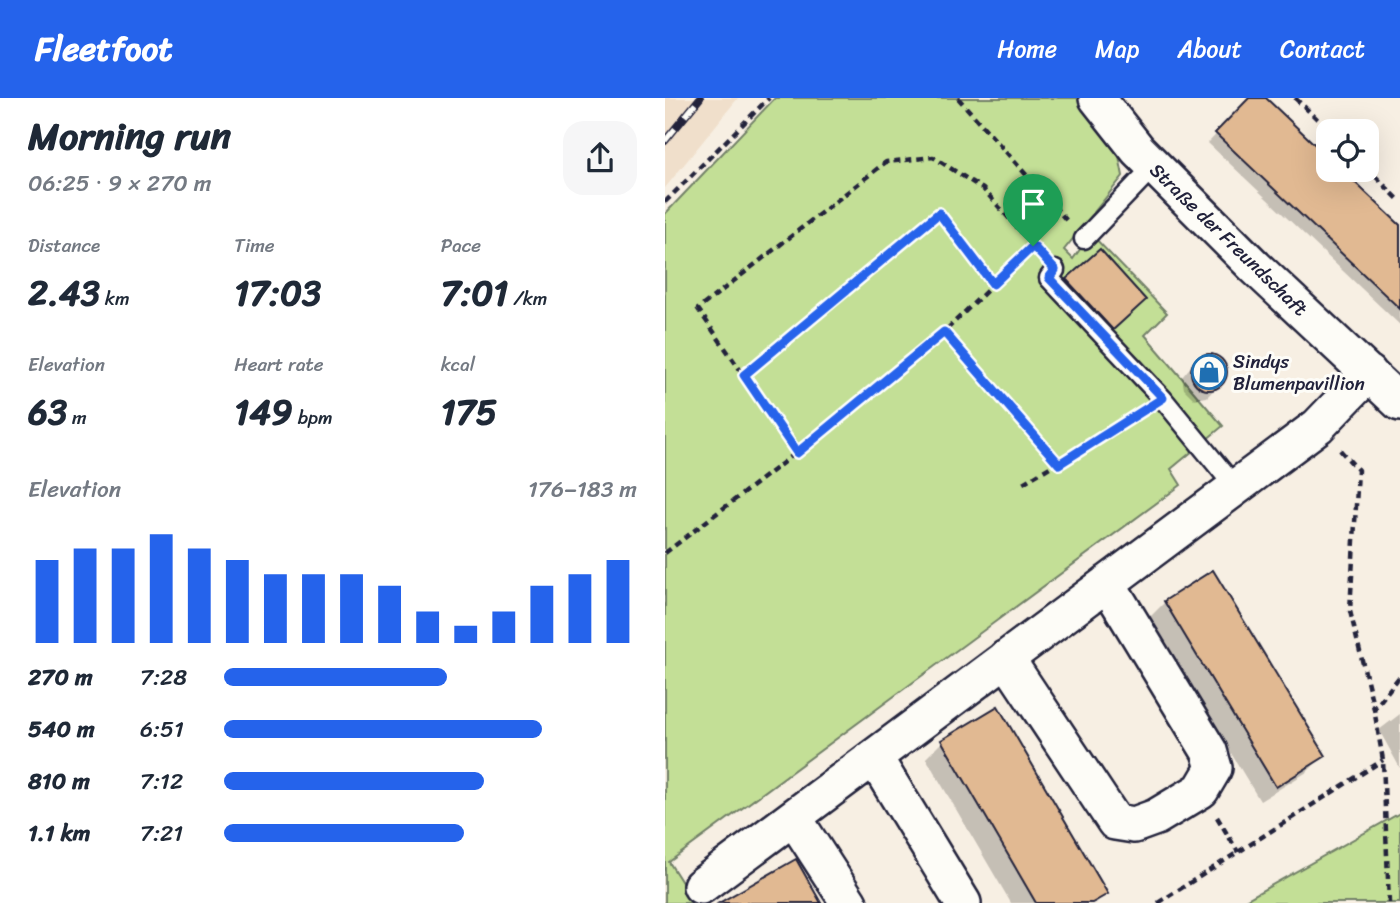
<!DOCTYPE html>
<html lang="en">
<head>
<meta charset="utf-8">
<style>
  body { margin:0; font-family:Sriracha,sans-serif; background:#f6f6f7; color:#1f2937; height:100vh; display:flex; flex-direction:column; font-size:26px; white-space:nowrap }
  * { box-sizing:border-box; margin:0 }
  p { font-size:23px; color:#747a83 }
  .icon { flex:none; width:38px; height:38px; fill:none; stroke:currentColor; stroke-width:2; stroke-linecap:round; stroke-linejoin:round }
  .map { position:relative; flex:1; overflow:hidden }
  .side { display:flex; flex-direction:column; background:#fff; width:665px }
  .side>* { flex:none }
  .fabs { position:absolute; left:651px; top:21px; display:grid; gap:14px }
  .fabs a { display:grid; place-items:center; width:63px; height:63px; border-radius:14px; background:#fff; box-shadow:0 7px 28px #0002; font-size:35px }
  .pin { position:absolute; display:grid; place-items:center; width:60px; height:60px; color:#fff; margin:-72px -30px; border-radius:50% 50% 50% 0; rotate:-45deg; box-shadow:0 0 7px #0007 }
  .pin .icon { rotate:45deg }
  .round { display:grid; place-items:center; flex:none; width:74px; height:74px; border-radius:21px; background:#f6f6f7 }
  .summary { display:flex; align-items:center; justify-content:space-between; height:119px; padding:0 28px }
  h1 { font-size:38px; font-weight:700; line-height:52px }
  .stats { display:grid; grid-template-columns:repeat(3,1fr); gap:10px; height:119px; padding:7px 28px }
  .stats div { display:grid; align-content:center }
  .stats b { font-size:35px; font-weight:700 }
  .stats small { font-size:19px; font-weight:400 }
  .stats p { font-size:19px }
  .chart { height:196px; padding:14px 28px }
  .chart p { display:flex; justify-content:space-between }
  .chart svg { width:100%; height:126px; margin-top:7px; stroke:#2563eb; stroke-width:6 }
  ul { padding:0 28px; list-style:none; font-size:23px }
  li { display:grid; grid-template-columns:112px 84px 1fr; align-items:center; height:52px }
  li i { height:18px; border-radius:9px; background:#2563eb }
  header { display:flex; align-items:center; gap:42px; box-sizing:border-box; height:98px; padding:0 35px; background:#2563eb; color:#fff }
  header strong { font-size:33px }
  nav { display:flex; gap:38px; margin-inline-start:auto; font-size:24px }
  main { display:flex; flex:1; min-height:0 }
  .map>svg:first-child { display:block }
  .built { fill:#f0dfcb }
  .green { fill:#c3df96; stroke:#728068; stroke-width:2 }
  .shadow { fill:#0003 }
  .building { fill:#e1b992; stroke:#22223b; stroke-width:2 }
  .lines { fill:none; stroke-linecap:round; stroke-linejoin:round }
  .service-casing { stroke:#22223b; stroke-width:23 }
  .minor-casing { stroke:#22223b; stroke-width:40 }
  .path { stroke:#22223b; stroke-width:4.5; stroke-dasharray:7 5; stroke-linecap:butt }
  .service { stroke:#fdfcf7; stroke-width:18 }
  .minor { stroke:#fdfcf7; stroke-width:35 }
  .rail-casing { stroke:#22223b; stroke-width:8 }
  .rail { stroke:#fdfcf7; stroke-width:5; stroke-dasharray:16; stroke-linecap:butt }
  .route-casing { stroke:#fff; stroke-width:14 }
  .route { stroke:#2563eb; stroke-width:9 }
  .labels { text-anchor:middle; stroke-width:6; stroke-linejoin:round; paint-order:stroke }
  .street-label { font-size:19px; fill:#22223b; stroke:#fdfcf7 }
  .poi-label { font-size:19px; fill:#22223b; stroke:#fdfcf7; text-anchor:start }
</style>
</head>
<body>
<header>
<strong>Fleetfoot</strong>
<nav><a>Home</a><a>Map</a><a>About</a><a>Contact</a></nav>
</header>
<main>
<section class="side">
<div class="summary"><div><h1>Morning run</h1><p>06:25 · 9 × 270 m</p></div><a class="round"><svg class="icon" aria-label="share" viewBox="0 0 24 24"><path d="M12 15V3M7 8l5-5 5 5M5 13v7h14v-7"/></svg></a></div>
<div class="stats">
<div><p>Distance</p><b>2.43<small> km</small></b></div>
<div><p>Time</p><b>17:03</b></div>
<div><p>Pace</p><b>7:01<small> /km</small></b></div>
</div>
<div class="stats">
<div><p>Elevation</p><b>63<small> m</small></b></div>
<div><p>Heart rate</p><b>149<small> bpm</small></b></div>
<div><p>kcal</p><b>175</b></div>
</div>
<div class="chart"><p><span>Elevation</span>176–183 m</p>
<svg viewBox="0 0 160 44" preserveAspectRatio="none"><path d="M5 44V15M15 44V11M25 44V11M35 44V6M45 44V11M55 44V15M65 44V20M75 44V20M85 44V20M95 44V24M105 44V33M115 44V38M125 44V33M135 44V24M145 44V20M155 44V15"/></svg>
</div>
<ul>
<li><b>270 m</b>7:28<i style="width:54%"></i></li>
<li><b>540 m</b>6:51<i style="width:77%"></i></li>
<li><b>810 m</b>7:12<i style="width:63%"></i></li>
<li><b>1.1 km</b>7:21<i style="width:58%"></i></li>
</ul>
</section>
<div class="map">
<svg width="735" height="805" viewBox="0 0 735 805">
  <rect width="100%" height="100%" fill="#f7efe3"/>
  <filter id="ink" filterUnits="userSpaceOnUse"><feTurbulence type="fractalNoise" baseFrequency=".0143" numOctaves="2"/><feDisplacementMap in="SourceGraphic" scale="14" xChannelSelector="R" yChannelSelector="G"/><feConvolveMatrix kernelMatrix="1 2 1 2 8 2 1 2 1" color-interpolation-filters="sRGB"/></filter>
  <g filter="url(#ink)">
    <!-- built -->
    <path class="built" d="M0 0H73L0 90Z"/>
    <!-- green -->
    <path class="green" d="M110 0H415L452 48 458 78 399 152 408 161 426 136 502 215 480 237 558 328 506 371 516 387 4 764 30 805H0V116Z
      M735 715V805H575Z"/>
    <!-- shadow -->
    <path class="shadow" d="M586 0H599L663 61V72H674L735 130V227L543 45Z
      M435 153 470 211 439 239 394 191Z
      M546 257 559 266 561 279 542 299 529 301 519 291 517 279 534 259Z
      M500 504 658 658 642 674 595 703 484 520Z
      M735 616V670L714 632Z
      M277 644 441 795 431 805H346L261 660Z"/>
    <!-- building -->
    <path class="building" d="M584 0H601L663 59V72H677L735 127V211L550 35Z
      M435 151 481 202 448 232 401 181Z
      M526 274a18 18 0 1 1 36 0a18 18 0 1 1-36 0Z
      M548 472 661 658 611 689 499 503Z
      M333 608 443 796 427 805H371L276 642Z
      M131 761 156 805H54Z"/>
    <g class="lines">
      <!-- service casing -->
      <g class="service-casing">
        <path id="service" d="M419 141 489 68
          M390 172 384 180 498 301 570 389"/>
      </g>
      <!-- minor casing -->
      <g class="minor-casing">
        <path id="minor" d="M432 0 473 52 590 169 735 305
          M341 560 450 724 469 727 491 719 536 692 549 670 544 653 442 485
          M209 659 298 805
          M129 720 184 805
          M36 788 653 328 704 275"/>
      </g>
      <!-- path -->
      <path class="path" d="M293 0 404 125
        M630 0 665 33
        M702 70 735 103
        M0 104 104 0
        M279 234 394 366
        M79 277 274 115 328 186
        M675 352 693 372 685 513 709 611
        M132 354 33 211 221 64 268 59 318 91 376 156
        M358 385 477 314
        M0 455 132 354 279 234 368 148
        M552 719 573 754
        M493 805 718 662
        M724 805 718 662 709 611 735 578"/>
      <!-- service -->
      <use href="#service" class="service"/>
      <!-- minor -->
      <use href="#minor" class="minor"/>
      <!-- rail casing -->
      <g class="rail-casing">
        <path id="rail" d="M0 43 35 0"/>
      </g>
      <!-- rail -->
      <use href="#rail" class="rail"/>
    </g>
  </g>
  <g class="lines" filter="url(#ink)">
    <!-- route casing -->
    <g class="route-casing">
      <path id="route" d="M274 115 328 186 368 148 390 172 384 180 498 300 394 366 279 234 132 355 79 277Z"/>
    </g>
    <!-- route -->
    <use href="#route" class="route"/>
  </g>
  <!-- icons -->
  <defs>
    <g id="shop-ring" transform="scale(1.75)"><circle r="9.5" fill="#fdfcf7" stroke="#1f6fb2" stroke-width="1.5"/><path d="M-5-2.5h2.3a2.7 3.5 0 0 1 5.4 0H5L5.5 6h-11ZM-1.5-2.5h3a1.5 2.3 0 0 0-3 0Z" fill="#1f6fb2"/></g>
  </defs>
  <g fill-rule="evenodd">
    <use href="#shop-ring" x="544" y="274"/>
  </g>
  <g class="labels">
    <!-- street labels -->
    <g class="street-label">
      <text transform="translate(564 141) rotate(44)" y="7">Straße der Freundschaft</text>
    </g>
    <!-- poi labels -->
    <g class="poi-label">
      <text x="568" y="270">Sindys<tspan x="568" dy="22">Blumenpavillion</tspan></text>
    </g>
  </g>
</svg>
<div class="fabs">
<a><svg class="icon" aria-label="locate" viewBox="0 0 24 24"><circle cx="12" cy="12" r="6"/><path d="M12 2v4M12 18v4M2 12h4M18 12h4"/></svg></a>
</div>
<div class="pin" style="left:368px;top:148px;background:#1e9e55"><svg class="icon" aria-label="arrive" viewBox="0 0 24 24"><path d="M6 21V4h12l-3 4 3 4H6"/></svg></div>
</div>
</main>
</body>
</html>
